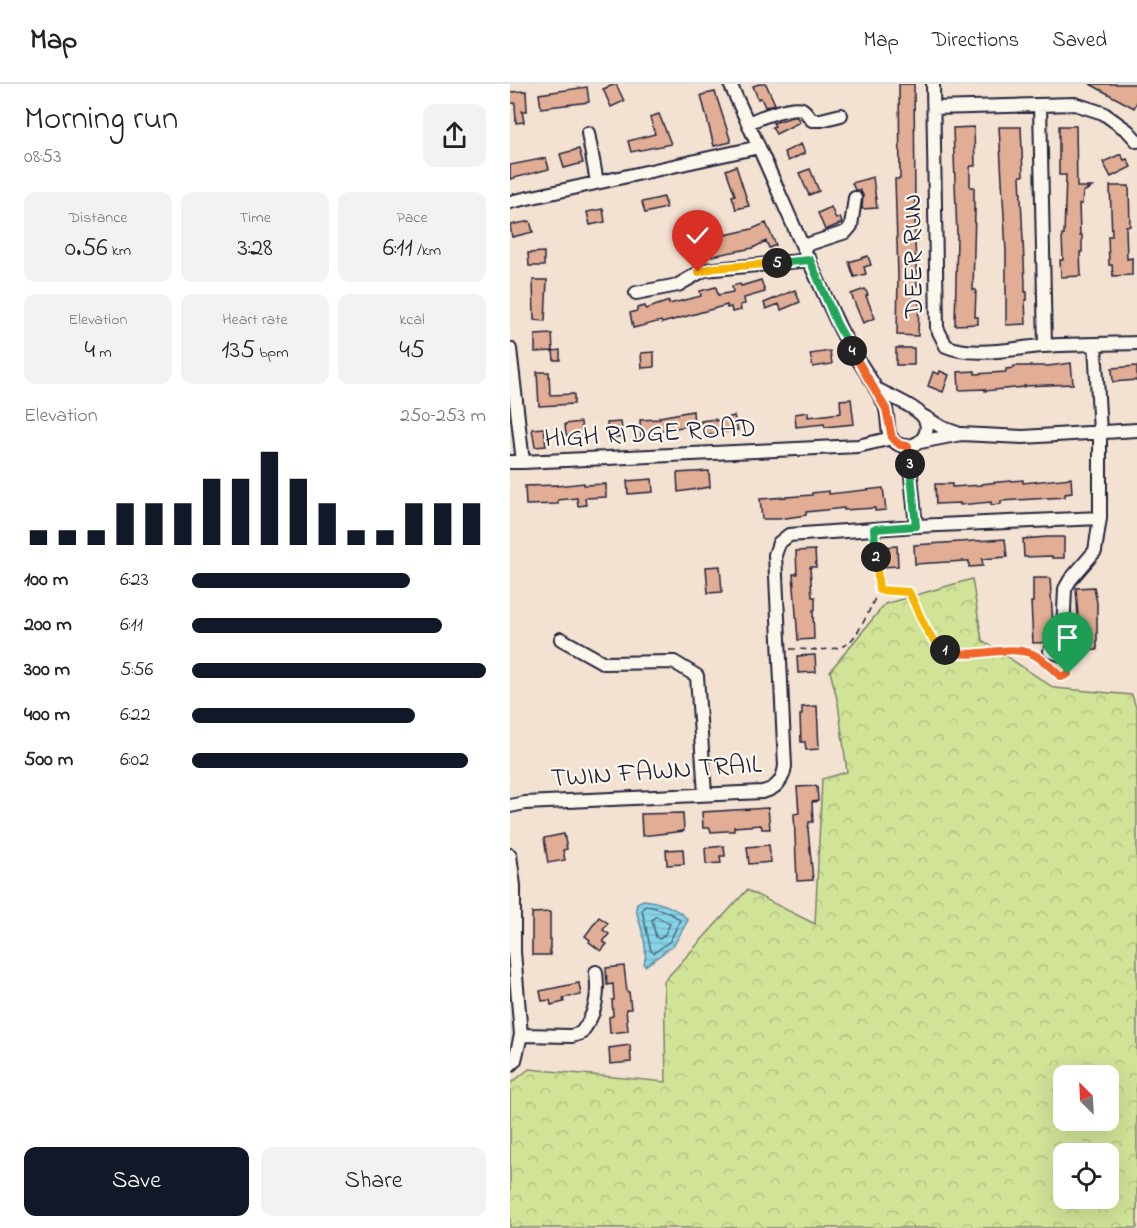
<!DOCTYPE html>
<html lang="en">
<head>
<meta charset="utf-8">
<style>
  body { margin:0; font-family:"Indie Flower",sans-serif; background:#f2f2f2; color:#222; height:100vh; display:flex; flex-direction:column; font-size:22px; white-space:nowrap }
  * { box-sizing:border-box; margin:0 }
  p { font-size:20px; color:#767676 }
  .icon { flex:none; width:33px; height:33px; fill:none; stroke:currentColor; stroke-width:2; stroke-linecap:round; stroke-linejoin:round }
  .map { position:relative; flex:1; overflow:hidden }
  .panel { display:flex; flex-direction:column; background:#fff; width:510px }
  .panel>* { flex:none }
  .needle { width:39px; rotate:336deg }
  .tools { position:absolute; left:543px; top:981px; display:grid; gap:12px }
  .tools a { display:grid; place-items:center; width:66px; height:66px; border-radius:12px; background:#fff; box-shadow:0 6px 24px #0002; font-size:30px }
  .pin { position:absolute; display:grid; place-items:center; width:51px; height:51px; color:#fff; margin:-62px -26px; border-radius:50% 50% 50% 0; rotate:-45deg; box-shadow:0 0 6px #0007 }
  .pin .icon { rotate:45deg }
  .km { position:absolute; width:30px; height:30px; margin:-15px; border-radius:50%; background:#222; color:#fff; font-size:16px; line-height:30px; text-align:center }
  .round { display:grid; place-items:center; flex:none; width:63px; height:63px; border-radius:12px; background:#f2f2f2 }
  .overview { display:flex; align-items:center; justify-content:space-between; height:102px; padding:0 24px }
  h1 { font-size:33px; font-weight:600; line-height:45px }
  .stats { display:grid; grid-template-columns:repeat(3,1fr); gap:9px; height:102px; padding:6px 24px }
  .stats div { display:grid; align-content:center; border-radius:12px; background:#f2f2f2; text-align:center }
  .stats b { font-size:26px; font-weight:600 }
  .stats small { font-size:16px; font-weight:400 }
  .stats p { font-size:16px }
  .chart { height:168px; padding:12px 24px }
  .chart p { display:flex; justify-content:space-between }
  .chart svg { width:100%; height:108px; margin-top:6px; stroke:#111827; stroke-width:6 }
  .button { display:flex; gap:12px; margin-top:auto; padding:12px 24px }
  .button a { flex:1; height:69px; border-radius:12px; background:#111827; color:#fff; font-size:24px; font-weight:600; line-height:69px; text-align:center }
  .button a+a { background:#f2f2f2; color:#222 }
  ul { padding:0 24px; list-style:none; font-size:20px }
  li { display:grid; grid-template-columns:96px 72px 1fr; align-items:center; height:45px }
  li i { height:15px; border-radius:8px; background:#111827 }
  header { display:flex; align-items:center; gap:36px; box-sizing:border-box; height:84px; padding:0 30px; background:#fff; border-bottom:2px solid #e0e0e0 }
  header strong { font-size:28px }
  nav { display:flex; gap:33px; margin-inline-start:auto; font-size:21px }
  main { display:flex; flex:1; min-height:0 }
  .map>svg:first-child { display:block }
  .forest { fill:url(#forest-crowns); stroke:#7a8269; stroke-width:1.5; fill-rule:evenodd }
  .water { fill:url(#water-rules); stroke:#5f8da2; stroke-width:1.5 }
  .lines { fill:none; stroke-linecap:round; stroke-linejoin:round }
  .shore { stroke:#4b6980; stroke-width:1.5 }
  .building { fill:#e1ad94; stroke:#22223b; stroke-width:1.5 }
  .minor-casing { stroke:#22223b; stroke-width:16 }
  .path { stroke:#22223b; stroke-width:1.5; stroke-dasharray:6 4.5; stroke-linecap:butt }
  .minor { stroke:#fbf7ec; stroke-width:12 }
  .split-1-casing { stroke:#fff; stroke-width:12 }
  .split-2-casing { stroke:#fff; stroke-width:12 }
  .split-3-casing { stroke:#fff; stroke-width:12 }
  .split-4-casing { stroke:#fff; stroke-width:12 }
  .split-5-casing { stroke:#fff; stroke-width:12 }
  .split-6-casing { stroke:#fff; stroke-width:12 }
  .split-1 { stroke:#f0652b; stroke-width:8 }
  .split-2 { stroke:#f5b400; stroke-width:8 }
  .split-3 { stroke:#22a559; stroke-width:8 }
  .split-4 { stroke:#f0652b; stroke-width:8 }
  .split-5 { stroke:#22a559; stroke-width:8 }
  .split-6 { stroke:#f5b400; stroke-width:8 }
  .labels { text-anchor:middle; stroke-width:4.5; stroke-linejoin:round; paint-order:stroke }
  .street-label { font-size:27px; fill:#22223b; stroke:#fbf7ec }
</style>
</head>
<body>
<header>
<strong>Map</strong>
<nav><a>Map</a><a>Directions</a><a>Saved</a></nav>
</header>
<main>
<section class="panel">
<div class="overview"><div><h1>Morning run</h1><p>08:53</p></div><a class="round"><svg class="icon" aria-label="share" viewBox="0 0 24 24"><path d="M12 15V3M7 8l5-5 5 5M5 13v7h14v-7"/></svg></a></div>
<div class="stats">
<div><p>Distance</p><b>0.56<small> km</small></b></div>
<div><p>Time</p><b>3:28</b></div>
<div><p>Pace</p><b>6:11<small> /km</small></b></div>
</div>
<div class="stats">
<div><p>Elevation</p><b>4<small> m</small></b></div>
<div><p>Heart rate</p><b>135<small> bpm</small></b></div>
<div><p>kcal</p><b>45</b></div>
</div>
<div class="chart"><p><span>Elevation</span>250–253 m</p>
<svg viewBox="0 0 160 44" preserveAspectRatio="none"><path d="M5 44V38M15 44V38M25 44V38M35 44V27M45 44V27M55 44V27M65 44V17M75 44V17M85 44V6M95 44V17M105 44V27M115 44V38M125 44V38M135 44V27M145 44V27M155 44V27"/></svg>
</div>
<ul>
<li><b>100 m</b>6:23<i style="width:74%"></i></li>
<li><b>200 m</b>6:11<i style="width:85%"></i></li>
<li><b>300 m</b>5:56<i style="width:100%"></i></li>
<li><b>400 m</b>6:22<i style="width:76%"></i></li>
<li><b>500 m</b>6:02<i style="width:94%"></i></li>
</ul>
<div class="button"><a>Save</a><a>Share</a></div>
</section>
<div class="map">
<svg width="627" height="1144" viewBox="0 0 627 1144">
  <defs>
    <pattern id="forest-crowns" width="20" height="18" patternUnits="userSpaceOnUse" patternTransform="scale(1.5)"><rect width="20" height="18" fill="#d1e397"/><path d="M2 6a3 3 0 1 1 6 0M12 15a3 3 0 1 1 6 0" fill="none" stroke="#b3c283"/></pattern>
    <pattern id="water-rules" width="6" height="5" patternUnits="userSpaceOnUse" patternTransform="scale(1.5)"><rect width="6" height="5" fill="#88d4e7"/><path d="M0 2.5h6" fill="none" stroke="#75b6c7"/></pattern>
  </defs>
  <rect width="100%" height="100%" fill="#f3e1d2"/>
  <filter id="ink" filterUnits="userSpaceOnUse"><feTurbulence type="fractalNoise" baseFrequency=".0167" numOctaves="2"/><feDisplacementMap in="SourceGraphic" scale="12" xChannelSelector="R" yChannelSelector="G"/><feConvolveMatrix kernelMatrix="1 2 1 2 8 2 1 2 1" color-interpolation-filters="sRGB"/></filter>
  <g filter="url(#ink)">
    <!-- forest -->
    <path class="forest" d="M462 495 472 556 544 604 622 611 627 627V1144H0V1000L19 985 156 998 154 897 237 806 305 840 312 695 337 688 328 619 320 587 375 520ZM554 992H598V1036H554ZM554 1070H598V1114H554Z"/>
    <!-- water -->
    <path class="water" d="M133 816C148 817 168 824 178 836L164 861 135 882 134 880C139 864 130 842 126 825L127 819Z"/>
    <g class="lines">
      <!-- shore -->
      <path class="shore" d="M135 822C146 823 162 829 170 836L160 857 144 869 141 867 132 826Z
        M146 832 160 840 154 852 149 855 146 853 142 836Z"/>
    </g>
    <!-- building -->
    <path class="building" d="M106 0 114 17 101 23 93 5Z
      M249 0H256L265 20 255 23 251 14 248 15 243 2Z
      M389 0H404L405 119H407V128H405V159L407 202H403V216H409L408 252 387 251 388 191 385 95H390Z
      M580 0H627V18L624 24Z
      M77 3 79 18 31 24 29 10Z
      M16 7 17 27H12L14 38 6 39 5 19H0V8Z
      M205 8 221 58 204 62 191 11Z
      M149 30 161 60 121 68 118 57 145 50 140 33Z
      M282 33H287L290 38 266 50 262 43 265 42 263 39Z
      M549 42H566L567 103H582L573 108 572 120H569L570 151H572V168H570L571 192 551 193 550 176H553L552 151H554L556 91H549Z
      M464 43 465 82H461L460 84V103H464V127L465 126 463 206H466L465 233H468V240L445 241 447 151 443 44Z
      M489 43H511L513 92H510L515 199V208H517V216H515L516 240 496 241V168Z
      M291 60 295 69 278 77 274 68Z
      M69 65 73 79 54 84 50 70Z
      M611 70 614 76 617 75 621 83 601 93 593 78Z
      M36 74 39 85 0 95V81Z
      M226 82 239 122 226 125 222 112 225 111 216 86Z
      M300 85 309 107 299 111 289 89Z
      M363 93 367 124 352 125 353 111 350 106H345L342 99Z
      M600 102H619L620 142H616L617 175 622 174V191L603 192 602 181H599L598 152H602Z
      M154 113 156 124 135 129 132 118Z
      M321 123 326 135 330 133 332 139 315 146 308 129Z
      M93 125 95 138 80 141 77 128Z
      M20 137 23 148 2 153 0 141Z
      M256 139 266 161 259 164 256 157 243 164 196 173V174L188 176 187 173 178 175 175 160 200 155 198 147 206 145 208 150 215 149V151L242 145Z
      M34 168V182H19L18 169Z
      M358 172 361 181 354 183 356 190 344 193 339 178Z
      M23 196H37L35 237 24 236Z
      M251 196 255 208 234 214 235 220 230 221 231 226 222 228 221 223 217 224V221L152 239 151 237 123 244 120 229 127 227V224L135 222 136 225 159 217V220L191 212 190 207 206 203 208 211 223 208 222 202 230 200 231 202Z
      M355 205 358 211 356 212 365 234 353 239 341 210Z
      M285 206 290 218 271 226 269 220 256 225 254 219Z
      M42 250 43 267 50 266V276H44L43 267 25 268V251Z
      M386 264H404V281H386Z
      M320 267 322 280 303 283 300 270Z
      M144 268V283L132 284 131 269Z
      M561 279 563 300 514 302V303L475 307V305L449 306 448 288 465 287V290L496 288V285L504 284V282H538Z
      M627 282V296L603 298 602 284Z
      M430 287 439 291 433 308 418 302 423 288 429 290Z
      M27 288H39L40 311 64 310V320L29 322Z
      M341 315 344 340 315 343 314 340 286 343 285 330 298 328V333L331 329 330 316Z
      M183 327 184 341 143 348V353L131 354 130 336 150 335 149 333Z
      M224 332 228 346 193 352 191 337 205 335V337Z
      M71 338 72 350 56 352 55 340Z
      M111 338 113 352 99 354 97 339Z
      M34 344 36 362 25 363 22 345Z
      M199 387 200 403 168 408 167 389Z
      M561 394 562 409 555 410V413L491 417V420L481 421V418L450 421V419L426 420 425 400H442V403L472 401V400L489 398 513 396V399Z
      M142 395 143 408 118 410 117 397Z
      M74 399V401L96 400V413L75 414 76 421 68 422 67 414 48 416V420L16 421 15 402 47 401V402Z
      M373 404 376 426 365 427V424L334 426V424L296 428V431L269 435H252L250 415 302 411V409L319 407V410Z
      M537 453H554V474H542V472L514 473 513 455Z
      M495 455 497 473 472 475 473 482 459 483V477H455L405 480 404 461Z
      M387 462 388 482 372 483 371 463Z
      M305 466 306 483H300L302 513H305V526H303L304 555 288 556 283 490H287L286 467Z
      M210 482 212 508 198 509 196 483Z
      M523 494H540L544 558 523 559 521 518H523Z
      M584 503 587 519V566L570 567 569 544H565V533H568L566 504Z
      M305 571 306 588 288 589 287 572Z
      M307 622 309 665 296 666 295 658H291L290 631H292V623Z
      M307 702 308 717 302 718 303 738H299L298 745 303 796 287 797 284 730 289 729 287 703Z
      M258 724 260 745H252L251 741 224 743V747H216L201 748 200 744H193L192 728Z
      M173 729 174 747 132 752 131 730Z
      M54 750 57 765 53 766 55 776 38 779 34 754Z
      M259 761 261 778 239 780 237 763Z
      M214 762 215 772H210L211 779 196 780 195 764Z
      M173 765 174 780 157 781 156 766Z
      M40 828V871H22V829Z
      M89 833 98 839 93 846 99 850 93 858 97 860 91 867 79 858 80 856 75 852Z
      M114 882 117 908H119L121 925H116L118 947 100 949 99 933 103 932 102 916H104L103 900 97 901 96 884Z
      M69 899 71 911 53 914 54 918 41 921 40 916 32 917 30 907Z
      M120 961 121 978 100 980 99 964Z"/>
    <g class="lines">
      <!-- minor casing -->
      <g class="minor-casing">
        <path id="minor" d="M220 0C257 79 290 159 327 238 340 268 362 293 375 322 378 330 377 340 379 349 386 372 422 362 416 338 412 324 378 312 365 304
          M423 0 427 244 436 262C463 274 504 264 533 262 565 260 596 260 627 259
          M530 21 535 262
          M424 24 565 20 593 29 618 47 627 57
          M238 39C249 34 281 21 292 25 296 27 299 33 302 36H311L331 31
          M78 49 87 98
          M0 118 249 63
          M293 162 336 148 341 142 345 114
          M126 209 168 201 194 186 300 176
          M0 265 13 378 348 362 382 354
          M415 333 433 344 447 349
          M410 358 451 350 513 353 627 346
          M398 362 406 442
          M0 378H13
          M51 555 94 579 164 578 187 592 195 710
          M540 567 564 575
          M552 571 555 505 560 496 585 467 590 434V348L585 261
          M0 722 15 719 252 708C266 705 273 697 275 682L265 471 269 459 279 451 406 442 590 434
          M0 771 4 802V868L11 951 5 976 0 981
          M11 951 62 952 71 949C86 930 89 912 86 888"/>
      </g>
      <!-- path -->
      <path class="path" d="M365 456 369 506 399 508C406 521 418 557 430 565 456 583 493 558 521 570 532 574 542 585 551 593L563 586
        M280 565C296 565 317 568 333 562 348 557 361 521 369 506
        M627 993V1008"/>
      <!-- minor -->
      <use href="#minor" class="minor"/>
    </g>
  </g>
  <g class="lines" filter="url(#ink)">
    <!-- split-1 casing -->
    <g class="split-1-casing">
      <path id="split-1" d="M435 566C463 577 494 560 520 569 532 573 542 585 551 593L558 590"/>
    </g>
    <!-- split-2 casing -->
    <g class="split-2-casing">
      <path id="split-2" d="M366 473 369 506 399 508C406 522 420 561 435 566"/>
    </g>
    <!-- split-3 casing -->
    <g class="split-3-casing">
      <path id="split-3" d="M366 473 364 445 406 442 400 380"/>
    </g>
    <!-- split-4 casing -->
    <g class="split-4-casing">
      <path id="split-4" d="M342 267 376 325 382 354 390 361 398 362 400 380"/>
    </g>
    <!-- split-5 casing -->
    <g class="split-5-casing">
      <path id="split-5" d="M267 179 300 176 327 240 342 267"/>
    </g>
    <!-- split-6 casing -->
    <g class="split-6-casing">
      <path id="split-6" d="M188 188 204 184 267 179"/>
    </g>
    <!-- split-1 -->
    <use href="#split-1" class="split-1"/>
    <!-- split-2 -->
    <use href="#split-2" class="split-2"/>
    <!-- split-3 -->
    <use href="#split-3" class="split-3"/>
    <!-- split-4 -->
    <use href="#split-4" class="split-4"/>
    <!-- split-5 -->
    <use href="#split-5" class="split-5"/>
    <!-- split-6 -->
    <use href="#split-6" class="split-6"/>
  </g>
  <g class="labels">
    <!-- street labels -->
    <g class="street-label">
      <text transform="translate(402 172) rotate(-91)" y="9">DEER RUN</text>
      <text transform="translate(140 348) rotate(-3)" y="9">HIGH RIDGE ROAD</text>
      <text transform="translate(146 686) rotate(-4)" y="9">TWIN FAWN TRAIL</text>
    </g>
  </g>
</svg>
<div class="tools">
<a><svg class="needle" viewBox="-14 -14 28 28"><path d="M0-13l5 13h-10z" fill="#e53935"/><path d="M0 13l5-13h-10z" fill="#767676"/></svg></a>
<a><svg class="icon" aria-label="locate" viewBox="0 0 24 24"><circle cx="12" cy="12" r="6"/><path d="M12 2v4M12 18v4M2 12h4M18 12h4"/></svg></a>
</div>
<div class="pin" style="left:558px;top:590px;background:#1e9e55"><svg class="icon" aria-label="arrive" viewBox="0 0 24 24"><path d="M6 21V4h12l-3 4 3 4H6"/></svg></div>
<div class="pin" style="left:188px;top:188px;background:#d93025"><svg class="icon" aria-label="check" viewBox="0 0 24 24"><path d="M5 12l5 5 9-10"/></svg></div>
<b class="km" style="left:435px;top:566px">1</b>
<b class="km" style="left:366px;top:473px">2</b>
<b class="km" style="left:400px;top:380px">3</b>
<b class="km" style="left:342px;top:267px">4</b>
<b class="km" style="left:267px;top:179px">5</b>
</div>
</main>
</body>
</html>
